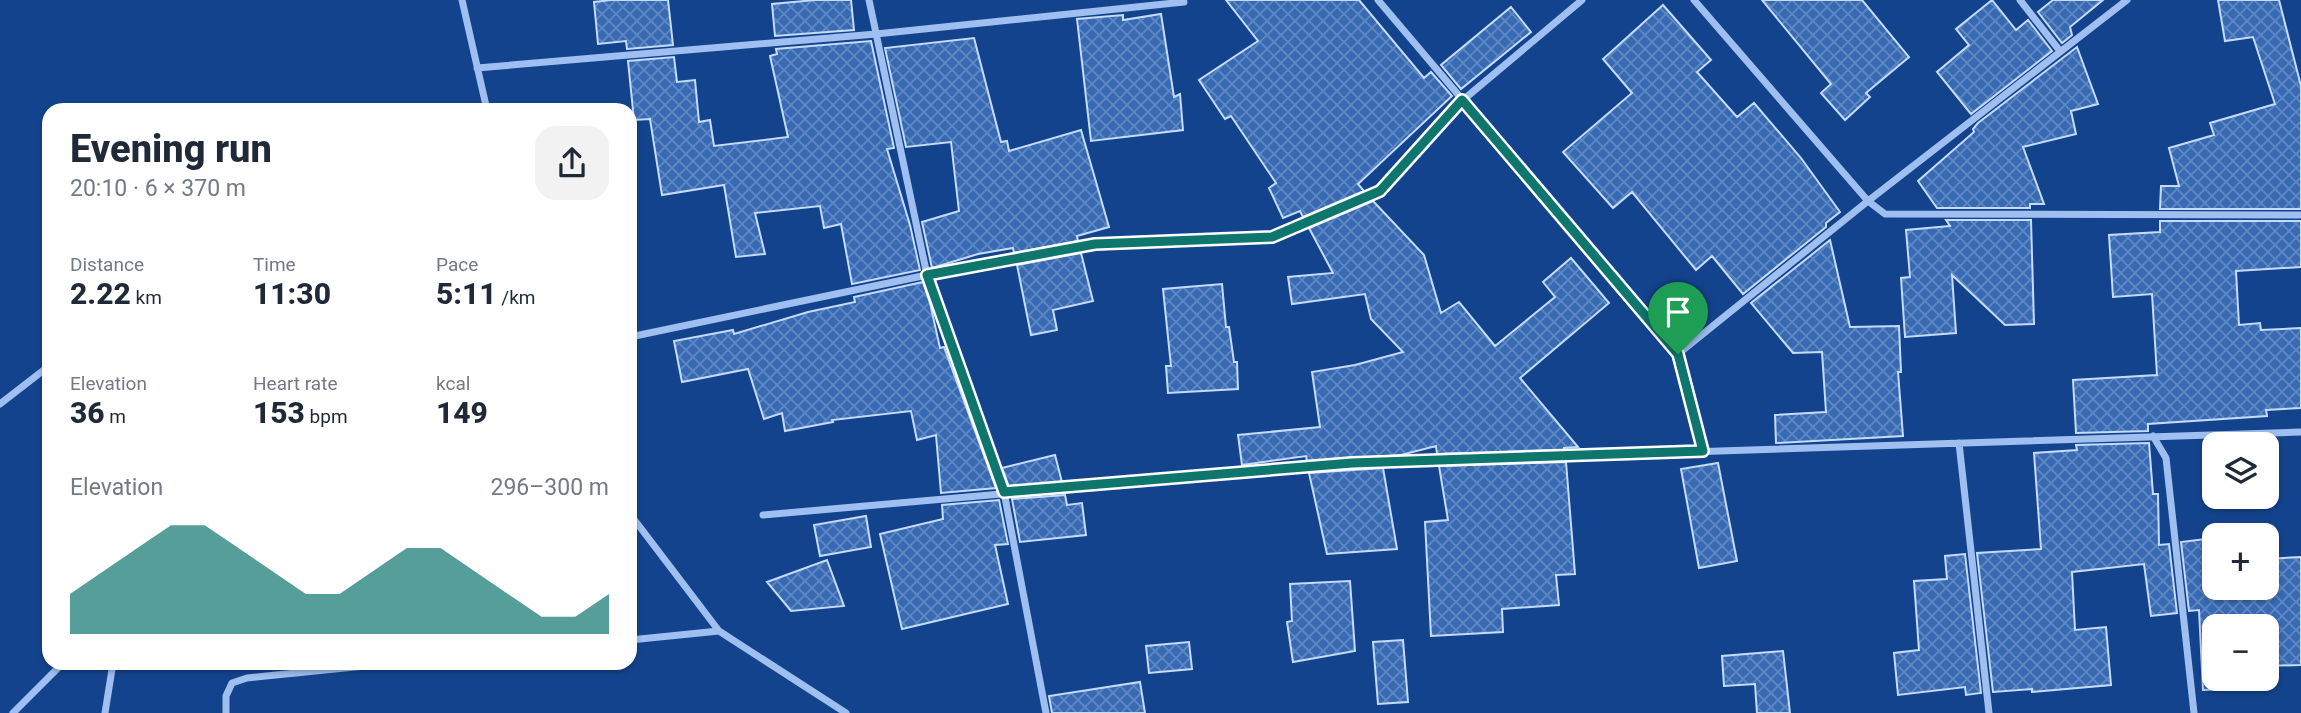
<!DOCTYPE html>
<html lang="en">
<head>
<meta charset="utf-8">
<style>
  body { margin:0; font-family:Roboto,sans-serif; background:#f2f2f3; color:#1f2937; height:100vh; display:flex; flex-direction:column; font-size:26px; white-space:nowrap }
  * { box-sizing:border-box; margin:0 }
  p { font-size:23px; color:#747a83 }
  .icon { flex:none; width:38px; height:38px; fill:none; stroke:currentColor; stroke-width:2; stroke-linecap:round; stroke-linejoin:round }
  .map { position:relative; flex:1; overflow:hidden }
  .side { position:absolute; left:42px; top:103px; width:595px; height:567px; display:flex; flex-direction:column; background:#fff; border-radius:21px; box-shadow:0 2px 5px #0004 }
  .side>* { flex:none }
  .controls { position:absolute; left:2202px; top:432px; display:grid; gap:14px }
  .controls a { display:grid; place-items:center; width:77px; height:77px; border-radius:14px; background:#fff; box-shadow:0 2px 5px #0004; font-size:35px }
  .pin { position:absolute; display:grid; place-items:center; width:60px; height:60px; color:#fff; margin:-72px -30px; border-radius:50% 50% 50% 0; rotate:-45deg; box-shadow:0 0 7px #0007 }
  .pin .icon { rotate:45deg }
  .round { display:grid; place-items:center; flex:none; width:74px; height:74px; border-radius:21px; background:#f2f2f3 }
  .head { display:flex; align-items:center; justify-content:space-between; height:119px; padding:0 28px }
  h1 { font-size:38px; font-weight:800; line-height:52px }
  .figures { display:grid; grid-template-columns:repeat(3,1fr); gap:10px; height:119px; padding:7px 28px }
  .figures div { display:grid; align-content:center }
  .figures b { font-size:30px; font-weight:800 }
  .figures small { font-size:19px; font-weight:400 }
  .figures p { font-size:19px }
  .chart { height:196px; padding:14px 28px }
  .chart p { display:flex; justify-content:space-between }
  .chart svg { width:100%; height:126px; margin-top:7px; fill:#0f766e; opacity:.7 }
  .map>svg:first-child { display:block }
  .building { fill:url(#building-cross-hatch); stroke:#c4dbfc; stroke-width:2 }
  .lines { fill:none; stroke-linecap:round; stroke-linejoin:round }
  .street { stroke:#9ebff0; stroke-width:7 }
  .route-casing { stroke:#fff; stroke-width:14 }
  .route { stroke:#0f766e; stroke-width:9 }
</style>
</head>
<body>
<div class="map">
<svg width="2301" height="713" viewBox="0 0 2301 713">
  <defs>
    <pattern id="building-cross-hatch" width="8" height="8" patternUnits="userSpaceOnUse" patternTransform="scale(1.75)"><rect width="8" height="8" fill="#386ab4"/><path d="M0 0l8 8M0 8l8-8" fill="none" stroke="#6088c3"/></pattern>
  </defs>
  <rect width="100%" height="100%" fill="#14438d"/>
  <!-- building -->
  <path class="building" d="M611 0H668L673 45 627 49 626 41 598 44 594 2Z
    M815 0H851L854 30 775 36 772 4Z
    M1226 0H1359L1424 78 1431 72 1452 96 1358 184 1364 191 1303 217 1300 211 1283 218 1269 188 1276 183 1231 116 1225 119 1199 80 1258 41Z
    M1762 0H1862L1909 57 1866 93 1870 97 1845 120 1821 93 1831 84Z
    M1992 0 2016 30 2028 20 2052 51 1971 114 1937 72 1969 45 1956 29Z
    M2053 0H2103L2070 27 2072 35 2062 43 2038 12Z
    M2218 0H2279L2301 86V209H2160L2161 186H2179L2169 148 2214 135 2210 123 2275 104 2253 37 2225 41Z
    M1663 5 1711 60 1697 72 1737 117 1754 103 1801 158 1840 212 1826 223V227L1743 294 1712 256 1696 270 1632 192 1613 208 1563 152 1632 93 1603 59Z
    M1511 7 1531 32 1461 89 1441 65Z
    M1161 14 1174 97 1180 94 1183 130 1091 141 1077 19 1123 15V20Z
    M974 38 1001 142 1007 141 1009 151 1081 130 1109 227 1077 236 1078 241 1014 253 1013 248 978 254 932 268 922 222 959 211 951 142 906 147 885 48Z
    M871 41 894 148 887 149 910 225 920 270 852 284 841 224 824 228 820 206 755 213 765 254 736 257 724 185 662 195 650 119 634 120 628 61 674 57 677 82 695 80 699 122 710 120 714 146 788 137 770 56 777 54 776 49Z
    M2077 47 2098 104 2071 111 2076 134 2023 147 2044 204H2030V208H1937L1918 181 1974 132 1973 129 1978 123Z
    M1373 201 1424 255 1441 313 1459 302 1495 346 1555 297 1543 282 1571 258 1609 303 1520 378 1578 447 1564 448V450L1437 454 1436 446 1401 455 1307 461 1306 456 1242 465 1238 435 1320 427 1312 372 1355 365 1403 352 1371 319 1365 294 1292 304 1288 277 1333 273 1309 228Z
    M1946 220H2031L2034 324 2005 325 1952 275 1956 333 1905 337 1901 278 1910 277 1906 230 1950 226Z
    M2160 221H2301V267L2236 271 2239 325 2260 323 2261 330 2301 328V408L2266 410 2267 416 2148 424V431L2076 433 2073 380 2157 375 2152 294 2113 297 2109 235 2160 232Z
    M1830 240 1850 327 1899 326 1901 372H1898L1903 436 1776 443 1775 415 1826 412 1822 352 1793 353 1751 303Z
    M1081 253 1093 301 1053 310 1057 330 1031 335 1017 265Z
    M923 282 930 303 940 348 944 347 996 488 941 493 936 435 917 440 911 411 832 420 833 422 785 431 782 413 764 419 748 369 682 382 674 341 733 330 734 334 808 312 855 302 854 297Z
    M1222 284 1226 327H1229L1234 362H1237L1238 389 1168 393 1166 366H1171L1163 289Z
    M2149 443 2153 494H2158L2159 545 2169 544 2177 613 2151 616 2144 564 2072 572 2075 630 2106 627 2111 685 2032 692V689L1993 692 1977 553 2041 549 2034 453 2077 450 2076 445Z
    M1055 455 1062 482 1009 487 1002 468Z
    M1566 462 1575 574 1556 575 1559 605 1502 609 1503 632 1431 636 1425 522 1448 520 1439 466Z
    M1718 463 1737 561 1699 568 1681 469Z
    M1383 468 1397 549 1327 554 1309 473Z
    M1065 495 1067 505 1082 503 1086 535 1020 542 1012 499Z
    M999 500 1008 544 995 545 1008 604 902 629 880 534 943 519 942 505Z
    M866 516 871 547 820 556 814 525Z
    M2214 538V588H2266V559L2301 557V665L2266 666V626H2214V679H2231V689L2203 690 2199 610 2189 611 2181 542Z
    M1965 554 1981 693 1966 695 1965 687 1898 695 1894 653 1919 650 1914 581 1947 579 1945 556Z
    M827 560 844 606 791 611 767 582Z
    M1350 581 1355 651 1293 662 1287 622 1292 621 1290 584Z
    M1403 640 1408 702 1378 704 1373 642Z
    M1189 642 1192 669 1149 673 1146 646Z
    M1783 651 1790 713H1757L1755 684 1724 686 1722 656Z
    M1140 682 1145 713H1052L1049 696Z"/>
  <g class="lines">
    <!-- street -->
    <path class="street" d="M462 0 487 110
      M869 0 927 275 1004 492 1046 713
      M1378 0 1678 354 1703 451
      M1694 0 1868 201 1885 214 2301 215
      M2020 0 2060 51
      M477 68 876 34 1184 2
      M630 337 927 275 1095 244 1272 237 1380 191 1463 100 1582 0
      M1678 354 1868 201 2127 0
      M0 404 49 366
      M2153 436 2166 458 2194 713
      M1959 443 1989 713
      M630 514 719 631 846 713
      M763 515 1352 463 2301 432
      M630 640 719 631
      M13 713 63 663
      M105 713 113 663
      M226 713V696L232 683 247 678 394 663"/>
  </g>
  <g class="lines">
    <!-- route casing -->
    <g class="route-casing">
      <path id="route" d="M1462 100 1678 354 1703 451 1352 463 1004 492 927 275 1095 244 1272 237 1380 191Z"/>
    </g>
    <!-- route -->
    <use href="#route" class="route"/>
  </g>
</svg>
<div class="controls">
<a><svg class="icon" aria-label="layers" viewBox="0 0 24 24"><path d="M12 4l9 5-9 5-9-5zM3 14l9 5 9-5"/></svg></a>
<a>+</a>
<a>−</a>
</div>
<div class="pin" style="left:1678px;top:354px;background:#1e9e55"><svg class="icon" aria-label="arrive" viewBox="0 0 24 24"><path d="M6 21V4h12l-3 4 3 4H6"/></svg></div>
<section class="side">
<div class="head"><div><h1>Evening run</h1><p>20:10 · 6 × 370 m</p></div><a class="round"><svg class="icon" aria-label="share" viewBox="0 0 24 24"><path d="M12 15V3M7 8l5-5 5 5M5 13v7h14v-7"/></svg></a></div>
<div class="figures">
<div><p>Distance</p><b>2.22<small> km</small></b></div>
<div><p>Time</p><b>11:30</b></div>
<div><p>Pace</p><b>5:11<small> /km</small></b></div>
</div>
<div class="figures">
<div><p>Elevation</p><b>36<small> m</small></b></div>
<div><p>Heart rate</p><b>153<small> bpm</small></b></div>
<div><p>kcal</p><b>149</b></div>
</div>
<div class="chart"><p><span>Elevation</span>296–300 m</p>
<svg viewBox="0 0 160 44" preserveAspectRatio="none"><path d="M0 44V30L10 22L20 14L30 6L40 6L50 14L60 22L70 30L80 30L90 22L100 14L110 14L120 22L130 30L140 38L150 38L160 30V44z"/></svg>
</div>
</section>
</div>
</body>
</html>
